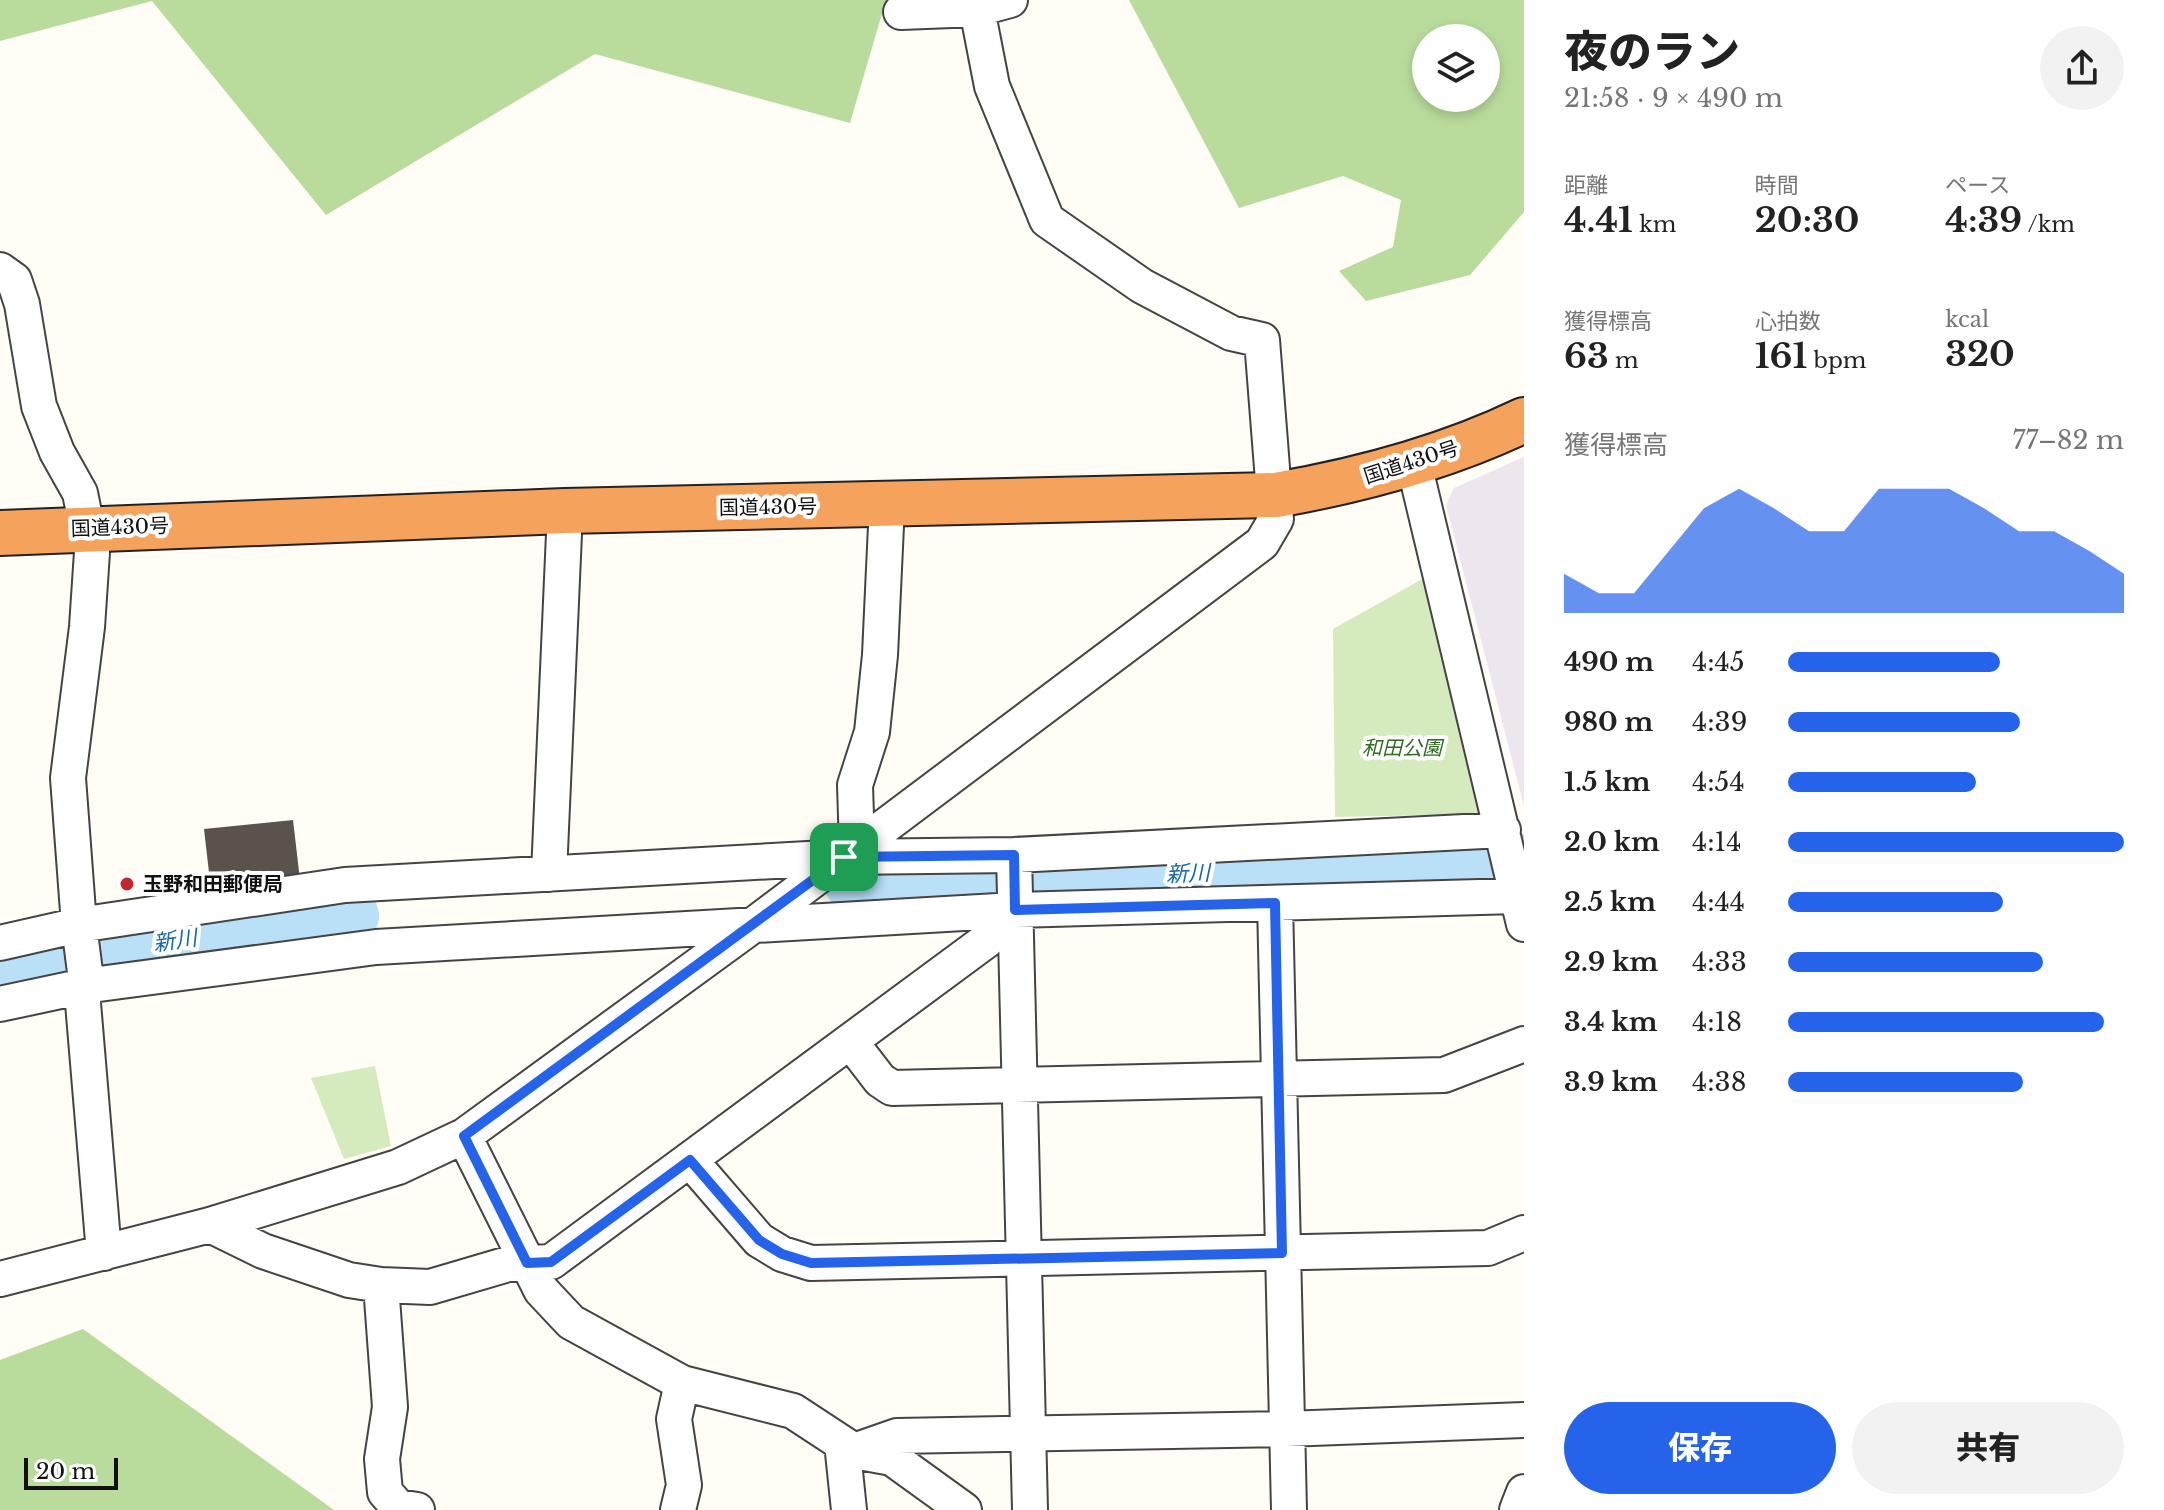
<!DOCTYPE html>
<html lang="ja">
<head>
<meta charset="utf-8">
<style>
  body { margin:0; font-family:"Libre Baskerville","Noto Sans JP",serif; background:#f2f2f2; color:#222; height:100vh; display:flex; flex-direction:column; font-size:30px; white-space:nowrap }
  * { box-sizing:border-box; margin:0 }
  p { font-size:26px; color:#767676 }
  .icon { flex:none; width:44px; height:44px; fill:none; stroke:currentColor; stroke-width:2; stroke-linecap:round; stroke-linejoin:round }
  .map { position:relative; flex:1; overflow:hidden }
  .sheet { display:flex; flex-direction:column; background:#fff; width:640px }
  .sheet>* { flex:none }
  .tools { position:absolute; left:1412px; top:24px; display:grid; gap:16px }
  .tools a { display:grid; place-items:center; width:88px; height:88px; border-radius:50%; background:#fff; box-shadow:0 4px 12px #0003; font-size:40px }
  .scale { position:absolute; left:24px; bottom:20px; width:94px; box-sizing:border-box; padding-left:8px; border:4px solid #111; border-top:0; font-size:22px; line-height:28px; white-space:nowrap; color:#111; -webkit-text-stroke:6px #fff; paint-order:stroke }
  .pin { position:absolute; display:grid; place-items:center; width:68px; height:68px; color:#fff; margin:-34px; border-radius:16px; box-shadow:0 4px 12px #0006 }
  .round { display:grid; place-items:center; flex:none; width:84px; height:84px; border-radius:42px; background:#f2f2f2 }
  .headline { display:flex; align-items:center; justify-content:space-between; height:136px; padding:0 40px }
  h1 { font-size:44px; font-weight:800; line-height:60px }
  .stats { display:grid; grid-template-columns:repeat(3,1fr); gap:12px; height:136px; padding:8px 40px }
  .stats div { display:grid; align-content:center }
  .stats b { font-size:34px; font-weight:800 }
  .stats small { font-size:22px; font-weight:400 }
  .stats p { font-size:22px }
  .chart { height:224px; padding:16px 40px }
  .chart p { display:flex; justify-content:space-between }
  .chart svg { width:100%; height:144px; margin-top:8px; fill:#2563eb; opacity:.7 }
  .button { display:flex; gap:16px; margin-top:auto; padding:16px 40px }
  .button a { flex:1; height:92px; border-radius:48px; background:#2563eb; color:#fff; font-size:32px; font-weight:800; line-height:92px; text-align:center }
  .button a+a { background:#f2f2f2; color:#222 }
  ul { padding:0 40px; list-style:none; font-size:26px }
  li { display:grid; grid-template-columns:128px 96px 1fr; align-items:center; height:60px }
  li i { height:20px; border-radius:10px; background:#2563eb }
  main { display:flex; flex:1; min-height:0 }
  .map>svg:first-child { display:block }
  .industrial { fill:#eee6ef }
  .green { fill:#d5ebbd }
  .forest { fill:#b9dc9c; fill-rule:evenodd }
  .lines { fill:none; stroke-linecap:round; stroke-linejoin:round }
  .river { stroke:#b9e0f7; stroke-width:56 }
  .building { fill:#5a524d }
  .minor-casing { stroke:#444; stroke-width:38 }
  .highway-casing { stroke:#222; stroke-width:48 }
  .minor { stroke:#fff; stroke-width:34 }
  .highway { stroke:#f5a25d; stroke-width:44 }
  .route-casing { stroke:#fff; stroke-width:16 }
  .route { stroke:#2563eb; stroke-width:10 }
  .poi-dot { fill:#c4262e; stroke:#fff; stroke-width:3 }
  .labels { text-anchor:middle; stroke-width:8; stroke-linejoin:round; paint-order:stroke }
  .street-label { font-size:20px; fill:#111; stroke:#fff }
  .park-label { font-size:20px; font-style:italic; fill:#2f6b1f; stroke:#fff }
  .poi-label { font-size:20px; font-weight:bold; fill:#111; stroke:#fff; text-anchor:start }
  .water-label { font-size:22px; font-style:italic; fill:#1768a6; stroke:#fff }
</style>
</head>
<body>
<main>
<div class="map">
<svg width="1524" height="1510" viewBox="0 0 1524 1510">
  <rect width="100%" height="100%" fill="#fffdf5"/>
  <!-- industrial -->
  <path class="industrial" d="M1524 457V806L1446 505 1454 488Z"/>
  <!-- green -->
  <path class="green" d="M1426 577 1491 814 1335 817 1333 629Z
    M375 1066 391 1146 344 1159 311 1078Z"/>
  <!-- forest -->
  <path class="forest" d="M0 0H886L850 123 595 54 326 215 152 1 0 41Z
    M1129 0H1524V212L1470 275 1366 301 1339 271 1393 247 1401 200 1343 176 1239 208ZM1426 38H1486V98H1426Z
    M83 1329 334 1510H0V1360Z"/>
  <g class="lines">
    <!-- river -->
    <path class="river" d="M852 883 1524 862
      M0 969 62 956 351 916"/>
  </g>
  <!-- building -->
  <path class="building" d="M293 820 300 880 211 890 204 829Z"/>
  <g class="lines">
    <!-- minor casing -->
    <g class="minor-casing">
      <path id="minor" d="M901 12 977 9 1010 0
        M0 270 14 280 22 304 39 406 57 452 80 493 92 552 87 627 68 778 79 925 85 972 83 1003 104 1253
        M1414 464 1524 924
        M857 848 855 785 872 732 880 655 887 504
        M1014 855 1030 1510
        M549 874 565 511
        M1275 903 1289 1510
        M0 943 79 925 345 885 844 857 1014 855 1503 830
        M0 1004 84 986 376 947 1015 910 1516 896
        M850 1041 880 1080 892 1088 1444 1075 1524 1044
        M464 1136 541 1290 571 1322 682 1383 793 1411 854 1451 892 1458 964 1510
        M690 1160 759 1240 782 1254 811 1263 1488 1248 1524 1233
        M210 1225 263 1251 349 1280 381 1285 430 1287 508 1264 551 1262 987 940 1015 910
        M0 1279 210 1225 398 1167 464 1136 752 926 1262 543 1276 519 1262 340 1231 333 1142 286 1047 220 992 86 977 9
        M381 1285 390 1407 382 1459 385 1492 398 1507 417 1510
        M842 1443 849 1510
        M854 1451 897 1436 1286 1429 1524 1420
        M678 1510 684 1485 674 1419 682 1383
        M1517 1510 1524 1492"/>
    </g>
    <!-- highway casing -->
    <g class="highway-casing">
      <path id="highway" d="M0 533 565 511 1276 495C1362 480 1445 458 1524 420"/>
    </g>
    <!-- minor -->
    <use href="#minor" class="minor"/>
    <!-- highway -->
    <use href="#highway" class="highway"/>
  </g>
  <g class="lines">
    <!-- route casing -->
    <g class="route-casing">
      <path id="route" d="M1014 855 1015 910 1275 903 1282 1253 811 1263 782 1254 759 1240 690 1160 551 1262 527 1263 464 1136 844 857Z"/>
    </g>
    <!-- route -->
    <use href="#route" class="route"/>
  </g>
  <!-- markers -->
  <circle class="poi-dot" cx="127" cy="884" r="8"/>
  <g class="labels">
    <!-- street labels -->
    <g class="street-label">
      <text transform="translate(1411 462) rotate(-18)" y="7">国道430号</text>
      <text transform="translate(768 507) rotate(-1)" y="7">国道430号</text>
      <text transform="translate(120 527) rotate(-2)" y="7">国道430号</text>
    </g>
    <!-- park labels -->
    <g class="park-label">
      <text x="1402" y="755">和田公園</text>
    </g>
    <!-- poi labels -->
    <g class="poi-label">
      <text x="143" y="891">玉野和田郵便局</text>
    </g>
    <!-- water labels -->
    <g class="water-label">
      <text transform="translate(1188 873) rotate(-2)" y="8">新川</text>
      <text transform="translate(175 940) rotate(-8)" y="8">新川</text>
    </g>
  </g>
</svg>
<div class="tools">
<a><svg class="icon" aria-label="layers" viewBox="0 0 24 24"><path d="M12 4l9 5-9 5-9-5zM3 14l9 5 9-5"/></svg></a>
</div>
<div class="scale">20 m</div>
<div class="pin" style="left:844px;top:857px;background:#1e9e55"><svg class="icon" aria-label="arrive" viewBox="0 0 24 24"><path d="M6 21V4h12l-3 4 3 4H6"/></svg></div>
</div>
<section class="sheet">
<div class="headline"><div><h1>夜のラン</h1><p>21:58 · 9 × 490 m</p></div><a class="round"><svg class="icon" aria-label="share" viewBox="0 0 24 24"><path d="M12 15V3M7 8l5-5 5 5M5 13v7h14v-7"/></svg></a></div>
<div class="stats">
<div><p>距離</p><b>4.41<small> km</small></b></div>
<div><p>時間</p><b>20:30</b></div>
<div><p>ペース</p><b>4:39<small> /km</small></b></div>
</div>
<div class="stats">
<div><p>獲得標高</p><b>63<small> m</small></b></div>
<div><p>心拍数</p><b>161<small> bpm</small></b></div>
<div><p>kcal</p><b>320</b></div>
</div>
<div class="chart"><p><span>獲得標高</span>77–82 m</p>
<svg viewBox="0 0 160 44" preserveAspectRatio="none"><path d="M0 44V32L10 38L20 38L30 25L40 12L50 6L60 12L70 19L80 19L90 6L100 6L110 6L120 12L130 19L140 19L150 25L160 32V44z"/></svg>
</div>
<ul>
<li><b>490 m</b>4:45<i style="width:63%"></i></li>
<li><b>980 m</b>4:39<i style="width:69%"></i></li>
<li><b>1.5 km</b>4:54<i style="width:56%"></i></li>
<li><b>2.0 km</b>4:14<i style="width:100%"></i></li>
<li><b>2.5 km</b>4:44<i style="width:64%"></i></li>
<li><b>2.9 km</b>4:33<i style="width:76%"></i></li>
<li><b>3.4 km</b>4:18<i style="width:94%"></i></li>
<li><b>3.9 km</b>4:38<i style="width:70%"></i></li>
</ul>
<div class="button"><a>保存</a><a>共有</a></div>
</section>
</main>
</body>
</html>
